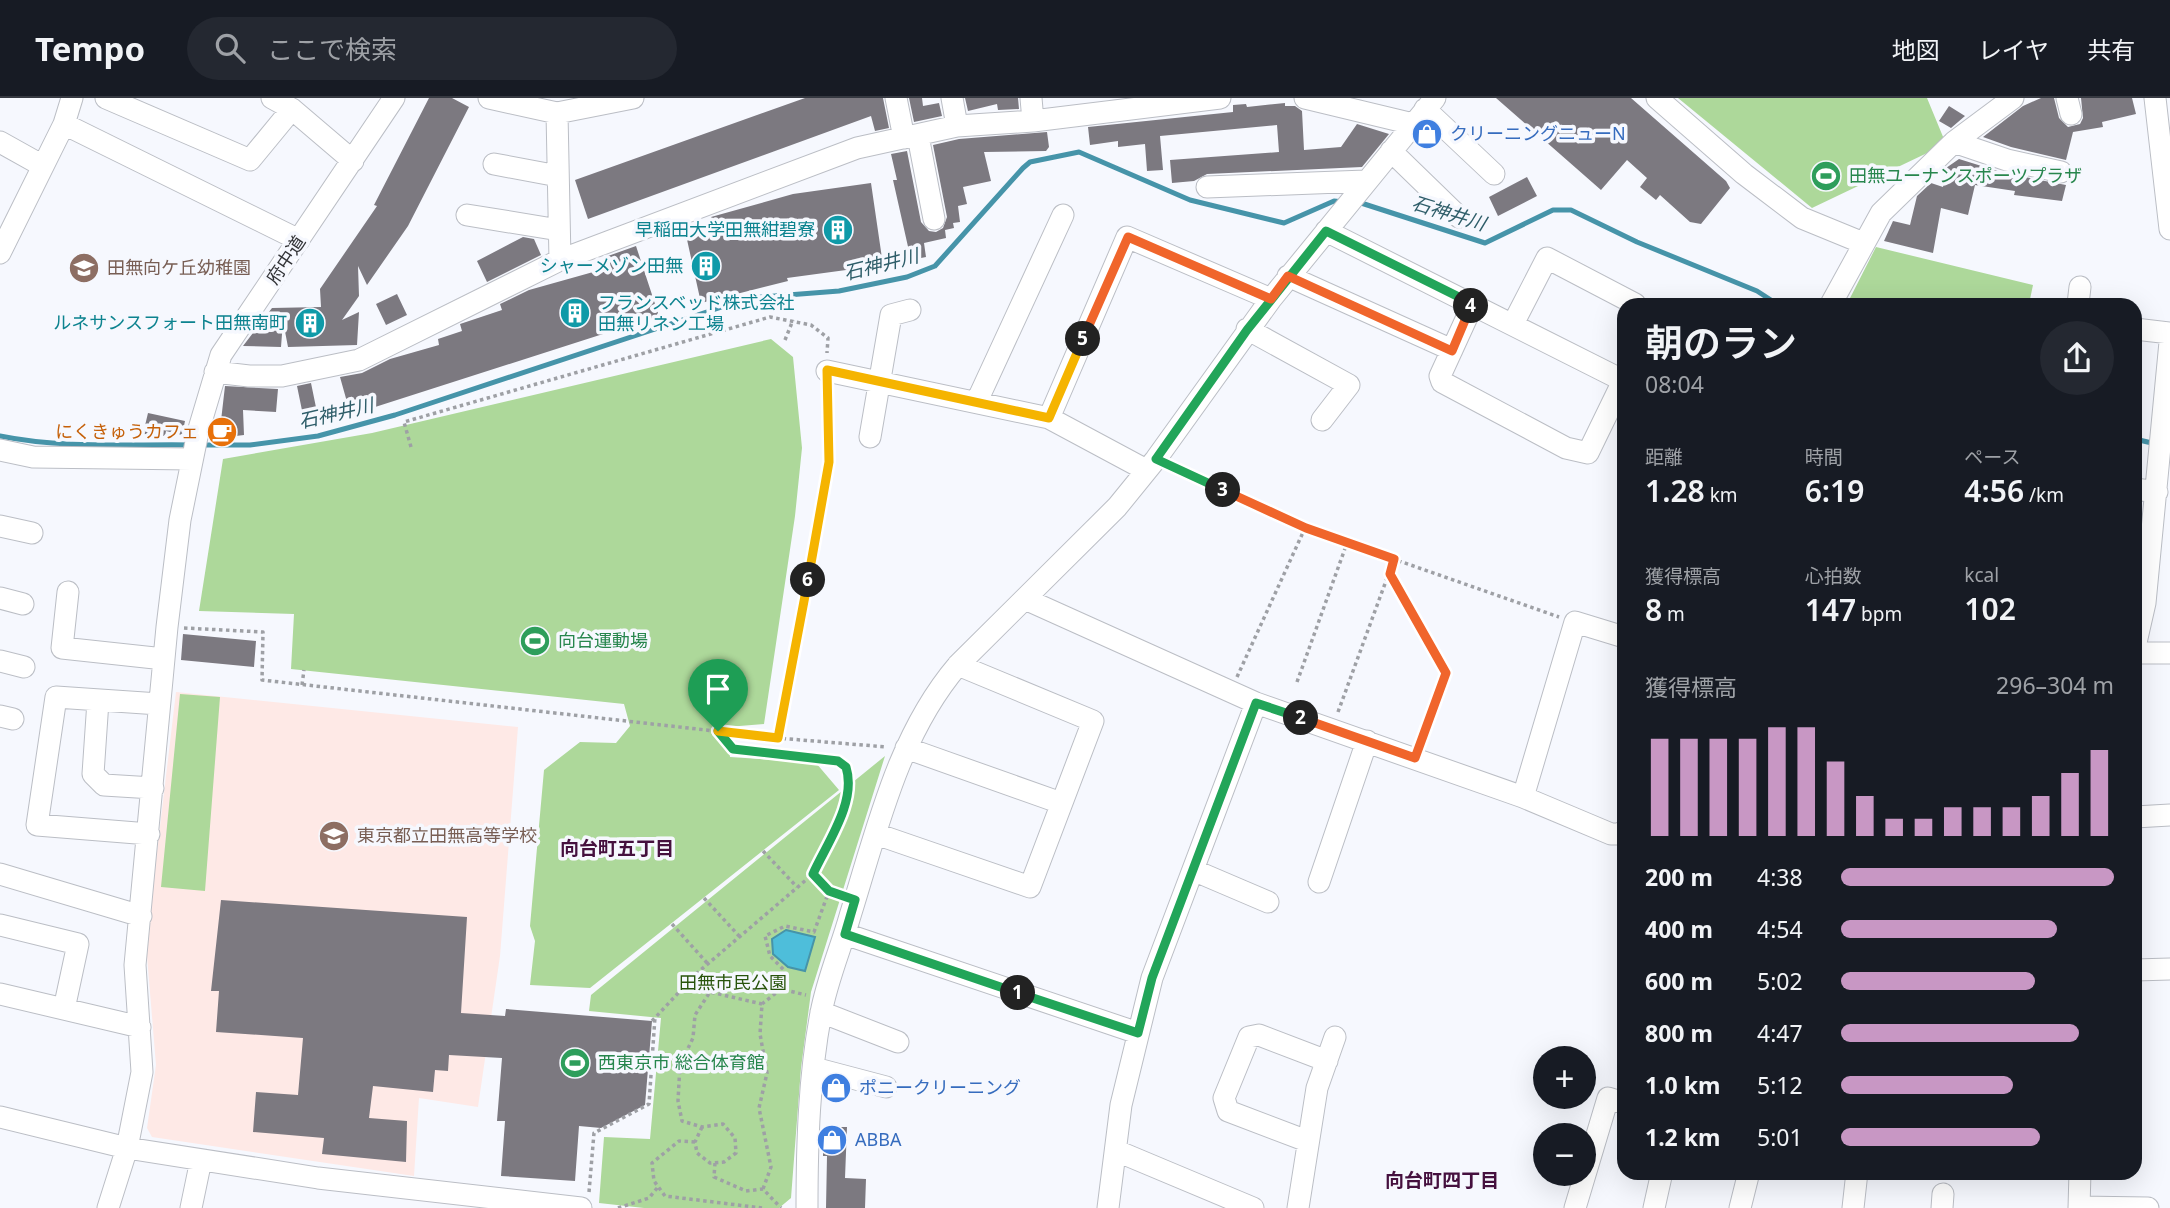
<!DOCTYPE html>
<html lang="ja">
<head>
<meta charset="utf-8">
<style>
  body { margin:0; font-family:"Noto Sans","Noto Sans JP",sans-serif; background:#242831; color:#f1f3f6; height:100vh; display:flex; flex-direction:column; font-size:26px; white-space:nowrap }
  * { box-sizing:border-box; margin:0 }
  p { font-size:23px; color:#9ea1a6 }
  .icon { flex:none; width:38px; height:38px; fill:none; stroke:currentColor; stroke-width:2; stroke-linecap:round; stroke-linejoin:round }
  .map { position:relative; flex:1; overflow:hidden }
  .details { position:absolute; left:1617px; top:200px; width:525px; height:882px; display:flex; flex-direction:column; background:#171b24; border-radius:21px; box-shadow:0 7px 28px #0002 }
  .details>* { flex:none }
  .controls { position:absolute; left:1533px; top:948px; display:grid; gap:14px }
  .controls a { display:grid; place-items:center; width:63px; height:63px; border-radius:50%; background:#171b24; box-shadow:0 7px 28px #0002; font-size:35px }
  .pin { position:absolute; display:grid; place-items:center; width:60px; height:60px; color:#fff; margin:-72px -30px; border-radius:50% 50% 50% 0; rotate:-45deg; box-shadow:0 0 7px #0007 }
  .pin .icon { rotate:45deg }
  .km { position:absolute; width:35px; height:35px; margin:-18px; border-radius:50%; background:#222; color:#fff; font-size:19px; line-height:35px; text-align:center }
  .round { display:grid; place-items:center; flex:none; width:74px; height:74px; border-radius:37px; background:#242831 }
  .head { display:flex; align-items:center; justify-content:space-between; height:119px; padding:0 28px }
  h1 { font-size:38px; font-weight:600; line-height:52px }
  .stats { display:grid; grid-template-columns:repeat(3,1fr); gap:10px; height:119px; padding:7px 28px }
  .stats div { display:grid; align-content:center }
  .stats b { font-size:30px; font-weight:600 }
  .stats small { font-size:19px; font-weight:400 }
  .stats p { font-size:19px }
  .chart { height:196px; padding:14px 28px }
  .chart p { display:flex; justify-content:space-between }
  .chart svg { width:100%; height:126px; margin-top:7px; stroke:#c897c4; stroke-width:6 }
  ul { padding:0 28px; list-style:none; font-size:23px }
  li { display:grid; grid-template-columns:112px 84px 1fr; align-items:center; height:52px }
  li i { height:18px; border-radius:9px; background:#c897c4 }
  header { display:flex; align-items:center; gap:42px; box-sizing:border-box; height:98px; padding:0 35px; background:#171b24; border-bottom:2px solid #363941 }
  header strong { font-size:33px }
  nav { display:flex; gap:38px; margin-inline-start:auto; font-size:24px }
  .search { width:490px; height:63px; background:#242831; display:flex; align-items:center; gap:18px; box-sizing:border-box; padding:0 24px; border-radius:38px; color:#9ea1a6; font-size:26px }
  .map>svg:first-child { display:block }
  .education { fill:#fee9e6 }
  .green { fill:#add89a }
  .water { fill:#4ebeda; stroke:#4694a9; stroke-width:2 }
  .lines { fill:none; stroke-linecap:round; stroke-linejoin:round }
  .stream { stroke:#4694a9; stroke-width:5 }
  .building { fill:#7c7980 }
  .minor-casing { stroke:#bbbec5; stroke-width:23 }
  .path { stroke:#9ea0a5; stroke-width:3.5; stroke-dasharray:3.5 3.5; stroke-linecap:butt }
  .minor { stroke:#fff; stroke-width:21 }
  .split-1-casing { stroke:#fff; stroke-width:14 }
  .split-2-casing { stroke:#fff; stroke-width:14 }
  .split-3-casing { stroke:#fff; stroke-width:14 }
  .split-4-casing { stroke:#fff; stroke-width:14 }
  .split-5-casing { stroke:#fff; stroke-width:14 }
  .split-6-casing { stroke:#fff; stroke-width:14 }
  .split-7-casing { stroke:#fff; stroke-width:14 }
  .split-1 { stroke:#22a559; stroke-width:9 }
  .split-2 { stroke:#22a559; stroke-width:9 }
  .split-3 { stroke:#f0652b; stroke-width:9 }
  .split-4 { stroke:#22a559; stroke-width:9 }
  .split-5 { stroke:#f0652b; stroke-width:9 }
  .split-6 { stroke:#f5b400; stroke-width:9 }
  .split-7 { stroke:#f5b400; stroke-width:9 }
  .labels { text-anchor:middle; stroke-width:7; stroke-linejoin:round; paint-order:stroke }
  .shop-label { font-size:18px; fill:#366cbe; stroke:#f6f8fe; text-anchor:start }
  .leisure-label { font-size:18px; fill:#27864d; stroke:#f6f8fe; text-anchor:start }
  .culture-label { font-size:18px; fill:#0d838f; stroke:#f6f8fe; text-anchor:end }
  .street-label { font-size:18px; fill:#323336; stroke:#f6f8fe }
  .education-label { font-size:18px; fill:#785e54; stroke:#f6f8fe; text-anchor:start }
  .food-label { font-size:18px; fill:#c56008; stroke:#f6f8fe; text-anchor:end }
  .park-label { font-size:18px; fill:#28540b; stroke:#f6f8fe }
  .water-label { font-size:19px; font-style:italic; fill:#2e5d69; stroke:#f6f8fe }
  .neighbourhood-label { font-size:19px; font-weight:bold; fill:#45103e; stroke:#f6f8fe }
</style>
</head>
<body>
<header>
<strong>Tempo</strong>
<div class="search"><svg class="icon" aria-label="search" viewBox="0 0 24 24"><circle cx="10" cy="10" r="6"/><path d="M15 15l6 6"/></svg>ここで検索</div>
<nav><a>地図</a><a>レイヤ</a><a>共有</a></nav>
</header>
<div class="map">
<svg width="2170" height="1110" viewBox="0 0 2170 1110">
  <rect width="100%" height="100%" fill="#f6f8fe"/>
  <!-- education -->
  <path class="education" d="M176 594 518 629 500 858 478 1009 419 1000 414 1078 152 1039 147 1030 156 967 146 846Z"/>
  <!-- green -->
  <path class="green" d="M1678 0H1927L1946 46 1812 110Z
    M1876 149 2033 187 2029 206H1847Z
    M771 241 793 259 802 350 795 418 764 626 727 629 730 659 816 665 839 692 590 890 530 887 535 843 530 828 544 672 580 644 616 645 630 628 624 606 291 571 294 516 199 513 223 361 372 335Z
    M180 596 220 599 205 793 161 789Z
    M885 658 811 894 801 970 791 1100 779 1110H644L599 1105 604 1039 650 1041 661 920 589 913 591 897Z"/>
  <!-- water -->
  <path class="water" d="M786 832 815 839 805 873 788 869 773 856 772 841Z"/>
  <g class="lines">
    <!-- stream -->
    <path class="stream" d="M1358 104 1485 145 1553 112H1571L1637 144 1757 193 1777 206
      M0 338C64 351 127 346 192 347
      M2135 341 2156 346
      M202 347H250L318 338 395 317 749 200 839 193 907 179 935 168 1023 70 1030 64 1079 54 1190 102 1284 125 1334 103 1344 104"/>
  </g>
  <!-- building -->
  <path class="building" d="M429 0H452L469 9 408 128 367 187 358 168 359 198 342 222 359 214 357 247 288 249 283 223 281 249 243 248 272 210 321 209 320 191 377 108 374 107Z
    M805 0H883L889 30 875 33 871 18 588 121 575 82Z
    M909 0H922L923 8 939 5 942 18 914 24Z
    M965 0H1018L1019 11 998 12 997 6 968 13Z
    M1496 0H1631L1726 83 1730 90 1701 126 1690 124 1660 97 1656 102 1640 89 1647 80 1627 62 1601 92Z
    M2041 0H2054L2059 20 2068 29 2080 26 2083 20 2081 0H2132L2136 16 2102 24 2103 29 2073 34 2066 62 2011 49 1983 39 2023 8Z
    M1285 5V8H1295L1302 13 1304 52 1341 49 1357 26 1389 36 1362 69 1207 76 1194 83 1172 85 1170 62 1279 54 1277 27 1160 38 1163 72 1147 73 1145 46 1118 49V43L1090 47 1088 29 1233 14V7L1246 6 1247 9Z
    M1949 8 1965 18 1951 30 1939 23Z
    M1047 34 1049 49 1046 53 984 54 991 83 963 89 967 106 958 108 960 124 953 125 954 130 945 132 946 140 924 145 926 159 911 162 893 82H897L891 56 907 53 921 124 929 133 936 134 943 130 947 119 933 47 959 41Z
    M1959 61 2004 75 2066 87 2062 103 2014 97 2015 93 1975 87 1968 117 1941 110 1933 155 1884 143 1893 123 1910 127 1917 98 1931 85 1943 89 1946 70Z
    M1527 79 1537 98 1498 118 1489 99Z
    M871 85 883 167 787 180 788 183 701 205 686 137 714 131 711 119 793 96Z
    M523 139 534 141 541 157 487 184 477 163Z
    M636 148 659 218 372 310 369 298 347 304 340 279 362 275 390 261 439 247 438 241 462 233 460 226 502 212 500 206 529 192 611 169 608 158Z
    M397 196 407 217 386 227 376 206Z
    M311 285 319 324 305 327 297 288Z
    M225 288 278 291 276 314 243 312 244 337 219 340Z
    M148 315 185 323 182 337 166 333 165 338 143 336Z
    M183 536 256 543 254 569 181 562Z
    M221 802 467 819 461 915 505 918 506 911 652 923 645 1007 601 1030 579 1028 575 1083 501 1078 505 1023H497L502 960 449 957 448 973 435 972 433 994 373 988 369 1020 407 1023 406 1064 322 1056 324 1040 253 1034 256 994 298 997 303 940 216 934 219 893H211Z
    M827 1029H847L845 1080 866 1081 865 1110H826L827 1058H823V1041H827Z"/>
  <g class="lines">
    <!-- minor casing -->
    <g class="minor-casing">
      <path id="minor" d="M106 0 250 62 292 11
        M272 0 292 11 353 63
        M489 0 557 15 633 0
        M896 0 904 40
        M952 0 957 28
        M1031 0 1033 23
        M1305 0 1413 26
        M1657 0 1744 76 1802 120 1863 145
        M2067 0 2071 16
        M2155 0 2170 131
        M1425 11 1494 76
        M557 15 560 162
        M64 26 299 142
        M918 38 934 121
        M0 44 43 68
        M1954 44 2007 62 2061 74
        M1391 53 1459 119
        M494 66 558 78
        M1207 89 1366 83
        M467 117 559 132
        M1326 133 1624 283
        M0 155 64 26 72 0
        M1288 178 1452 252
        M1473 206 1440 278 1442 284 1566 350 1588 355 1623 283
        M1831 206 1881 115 1954 44 2013 0
        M2078 206 2080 189
        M1513 226 1547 160 1635 206
        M1247 231 1349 287 1322 322
        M2135 231 2170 235
        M827 273 1049 320 1146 372
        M215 274 249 278H282L359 262 560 162 857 50 957 28 1033 23 1220 0
        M977 303 1063 117
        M1049 320 1127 139 1271 201
        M870 339 891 217 910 212
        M0 352 33 359 192 361
        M2135 391 2157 394
        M0 428 32 435
        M68 494 62 550 164 561
        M0 500 23 506
        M1025 501 1256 605 1523 699 1611 736H1619L1624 733
        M2135 549 2145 505 2170 244
        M2135 555H2170
        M0 563 24 569
        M98 603 93 676 104 687 153 690
        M0 618 13 621
        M906 650 1061 705
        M1523 699 1575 524 1624 539
        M2135 719 2170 717
        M149 736 37 727 56 599 159 606
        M876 736 1030 789 1093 623 958 567
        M1193 772 1268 804
        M0 776 141 818
        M1319 784 1367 643
        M0 827 78 846 64 911
        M845 836 1138 935
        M2135 872 2170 871
        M0 896 140 929
        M821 914 898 944
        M814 970 886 989
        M0 1019 127 1050 318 1080 581 1110
        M1307 1043 1228 1013 1224 1000 1249 939 1259 937 1327 963
        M1117 1053 1253 1110
        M2079 1109 2148 1110
        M108 1110 127 1050 142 974 135 867 167 529 180 422 198 334 221 257 394 0
        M191 1110 201 1062
        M807 1110C807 1046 809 978 821 915 827 882 841 850 850 818 877 732 898 637 958 567L1117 409 1156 361 1271 201 1435 0
        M1108 1110 1121 1007 1152 880 1256 605
        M1298 1110 1317 990 1335 939
        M1575 1110 1608 1000 1624 1005
        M1654 1110 1662 1074
        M1740 1110 1749 1074
        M1853 1110 1857 1074
        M1942 1110 1943 1096
        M2079 1110 2080 1074"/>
    </g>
    <!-- path -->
    <path class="path" d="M785 242 793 222
      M411 349 404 324 770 219 811 227 828 240 827 255
      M1172 369 1305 430 1559 519
      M1390 476 1446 575 1421 643
      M184 530 263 534 262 582 777 640 887 649
      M1237 579 1305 430
      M1297 584 1347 445
      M302 587 304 572
      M1338 614 1394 461
      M719 635 733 651 838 663 846 669C857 703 827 745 813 776
      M777 640 826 384 827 290
      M763 753 797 789
      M704 800 740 839
      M672 826 708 866
      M696 876 813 776 829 793 839 796
      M781 891 785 873 770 858 765 838 785 828 814 834 829 793
      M652 923 696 876 710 894
      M702 1029 695 1044 697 1055 710 1065 724 1064 736 1055 735 1040 723 1026 702 1029 682 1023 678 1003 680 967 693 940 695 917 710 894 762 906
      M695 1044 679 1043 652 1065 654 1083 665 1098 762 1110
      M715 1065 714 1079 746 1093 763 1091 781 1110
      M763 1091 771 1069 759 1010 767 975 760 936 762 906 781 891 806 897
      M589 1094 594 1035 649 1006 655 919
      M618 1110 649 1100 658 1089"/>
    <!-- minor -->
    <use href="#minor" class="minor"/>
  </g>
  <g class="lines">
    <!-- split-1 casing -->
    <g class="split-1-casing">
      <path id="split-1" d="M718 633 733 651 838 663 846 669C857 704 827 745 813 776L829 793 855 802 845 836 1018 895"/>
    </g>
    <!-- split-2 casing -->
    <g class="split-2-casing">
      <path id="split-2" d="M1018 895 1138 935 1152 880 1256 605 1301 620"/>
    </g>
    <!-- split-3 casing -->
    <g class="split-3-casing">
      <path id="split-3" d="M1223 392 1306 430 1394 461 1390 476 1446 575 1415 660 1301 620"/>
    </g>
    <!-- split-4 casing -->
    <g class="split-4-casing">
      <path id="split-4" d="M1223 392 1156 361 1247 232 1326 133 1473 206 1471 208"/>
    </g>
    <!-- split-5 casing -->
    <g class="split-5-casing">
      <path id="split-5" d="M1083 241 1128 139 1271 201 1288 178 1452 253 1471 208"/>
    </g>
    <!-- split-6 casing -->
    <g class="split-6-casing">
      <path id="split-6" d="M808 482 829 364 827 272 1049 320 1083 241"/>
    </g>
    <!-- split-7 casing -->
    <g class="split-7-casing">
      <path id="split-7" d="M718 633 778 640 808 482"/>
    </g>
    <!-- split-1 -->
    <use href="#split-1" class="split-1"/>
    <!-- split-2 -->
    <use href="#split-2" class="split-2"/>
    <!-- split-3 -->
    <use href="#split-3" class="split-3"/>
    <!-- split-4 -->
    <use href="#split-4" class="split-4"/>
    <!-- split-5 -->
    <use href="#split-5" class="split-5"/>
    <!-- split-6 -->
    <use href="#split-6" class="split-6"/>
    <!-- split-7 -->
    <use href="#split-7" class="split-7"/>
  </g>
  <!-- icons -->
  <defs>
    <g id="shop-disc" transform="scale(1.575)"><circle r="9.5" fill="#3f7fe0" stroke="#f6f8fe"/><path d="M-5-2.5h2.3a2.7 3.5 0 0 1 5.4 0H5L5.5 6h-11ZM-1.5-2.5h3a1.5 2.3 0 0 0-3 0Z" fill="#fff"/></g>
    <g id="stadium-disc" transform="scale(1.575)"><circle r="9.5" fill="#2e9e5b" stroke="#f6f8fe"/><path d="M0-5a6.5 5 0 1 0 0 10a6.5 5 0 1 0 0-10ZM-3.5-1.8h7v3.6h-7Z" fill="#fff"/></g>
    <g id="building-disc" transform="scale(1.575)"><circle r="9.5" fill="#0f9aa8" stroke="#f6f8fe"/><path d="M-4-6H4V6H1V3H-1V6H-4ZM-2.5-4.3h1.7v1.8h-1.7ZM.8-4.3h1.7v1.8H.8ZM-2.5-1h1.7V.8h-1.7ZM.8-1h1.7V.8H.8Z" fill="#fff"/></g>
    <g id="school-disc" transform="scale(1.575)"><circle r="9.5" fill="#8d6e63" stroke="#f6f8fe"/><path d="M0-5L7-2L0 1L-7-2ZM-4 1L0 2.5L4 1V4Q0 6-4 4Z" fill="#fff"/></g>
    <g id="cafe-disc" transform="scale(1.575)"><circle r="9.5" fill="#e8710a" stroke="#f6f8fe"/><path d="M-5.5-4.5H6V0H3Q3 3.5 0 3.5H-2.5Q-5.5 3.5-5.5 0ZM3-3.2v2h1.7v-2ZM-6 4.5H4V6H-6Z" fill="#fff"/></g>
  </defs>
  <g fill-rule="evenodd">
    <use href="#shop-disc" x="1427" y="36"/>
    <use href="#stadium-disc" x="1826" y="78"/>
    <use href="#building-disc" x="838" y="132"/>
    <use href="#building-disc" x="706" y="168"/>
    <use href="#school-disc" x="84" y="170"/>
    <use href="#building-disc" x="575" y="215"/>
    <use href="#building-disc" x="310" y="225"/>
    <use href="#cafe-disc" x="222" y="334"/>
    <use href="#stadium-disc" x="535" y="543"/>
    <use href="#school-disc" x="334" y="738"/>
    <use href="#stadium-disc" x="575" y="965"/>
    <use href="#shop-disc" x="836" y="990"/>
    <use href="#shop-disc" x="832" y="1042"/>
  </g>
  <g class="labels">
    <!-- shop labels -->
    <g class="shop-label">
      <text x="1450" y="42">クリーニングニューN</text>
      <text x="859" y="996">ポニークリーニング</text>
      <text x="855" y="1048">ABBA</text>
    </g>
    <!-- leisure labels -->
    <g class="leisure-label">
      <text x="1849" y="84">田無ユーナンスポーツプラザ</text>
      <text x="558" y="549">向台運動場</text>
      <text x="598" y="971">西東京市 総合体育館</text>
    </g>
    <!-- culture labels -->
    <g class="culture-label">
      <text x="815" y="138">早稲田大学田無紺碧寮</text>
      <text x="683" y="174">シャーメゾン田無</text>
      <text x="598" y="211" text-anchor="start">フランスベッド株式会社<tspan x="598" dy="21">田無リネン工場</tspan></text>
      <text x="287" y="231">ルネサンスフォート田無南町</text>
    </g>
    <!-- street labels -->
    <g class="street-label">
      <text transform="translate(286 162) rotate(-56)" y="6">府中道</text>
    </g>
    <!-- education labels -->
    <g class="education-label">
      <text x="107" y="176">田無向ケ丘幼稚園</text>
      <text x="357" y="744">東京都立田無高等学校</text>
    </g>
    <!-- food labels -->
    <g class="food-label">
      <text x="199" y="340">にくきゅうカフェ</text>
    </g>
    <!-- park labels -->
    <g class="park-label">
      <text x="733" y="891">田無市民公園</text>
    </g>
    <!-- water labels -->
    <g class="water-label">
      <text transform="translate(1449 115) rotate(17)" y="7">石神井川</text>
      <text transform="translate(881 166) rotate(-14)" y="7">石神井川</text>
      <text transform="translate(336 315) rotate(-13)" y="7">石神井川</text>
    </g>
    <!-- neighbourhood labels -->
    <g class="neighbourhood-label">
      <text x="617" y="757">向台町五丁目</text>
      <text x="1442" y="1089">向台町四丁目</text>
    </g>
  </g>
</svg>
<div class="controls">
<a>+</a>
<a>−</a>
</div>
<div class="pin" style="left:718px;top:633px;background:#1e9e55"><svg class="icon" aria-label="arrive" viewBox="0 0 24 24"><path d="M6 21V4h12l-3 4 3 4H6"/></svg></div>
<b class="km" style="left:1018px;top:895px">1</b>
<b class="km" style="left:1301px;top:620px">2</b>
<b class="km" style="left:1223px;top:392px">3</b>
<b class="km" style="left:1471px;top:208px">4</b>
<b class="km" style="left:1083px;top:241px">5</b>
<b class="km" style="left:808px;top:482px">6</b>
<section class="details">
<div class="head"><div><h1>朝のラン</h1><p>08:04</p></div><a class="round"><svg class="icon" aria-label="share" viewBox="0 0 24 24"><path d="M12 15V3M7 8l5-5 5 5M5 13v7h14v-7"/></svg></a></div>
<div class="stats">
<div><p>距離</p><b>1.28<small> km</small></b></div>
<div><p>時間</p><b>6:19</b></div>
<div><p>ペース</p><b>4:56<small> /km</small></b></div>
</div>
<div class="stats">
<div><p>獲得標高</p><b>8<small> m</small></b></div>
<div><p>心拍数</p><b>147<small> bpm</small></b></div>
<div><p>kcal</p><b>102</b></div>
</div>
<div class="chart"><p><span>獲得標高</span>296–304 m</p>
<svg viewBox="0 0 160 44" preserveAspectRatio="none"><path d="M5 44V10M15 44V10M25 44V10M35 44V10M45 44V6M55 44V6M65 44V18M75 44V30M85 44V38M95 44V38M105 44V34M115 44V34M125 44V34M135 44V30M145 44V22M155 44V14"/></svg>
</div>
<ul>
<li><b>200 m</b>4:38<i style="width:100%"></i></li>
<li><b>400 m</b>4:54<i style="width:79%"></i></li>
<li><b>600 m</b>5:02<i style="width:71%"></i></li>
<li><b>800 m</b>4:47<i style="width:87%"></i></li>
<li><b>1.0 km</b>5:12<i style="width:63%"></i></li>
<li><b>1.2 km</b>5:01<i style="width:73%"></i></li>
</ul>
</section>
</div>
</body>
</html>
